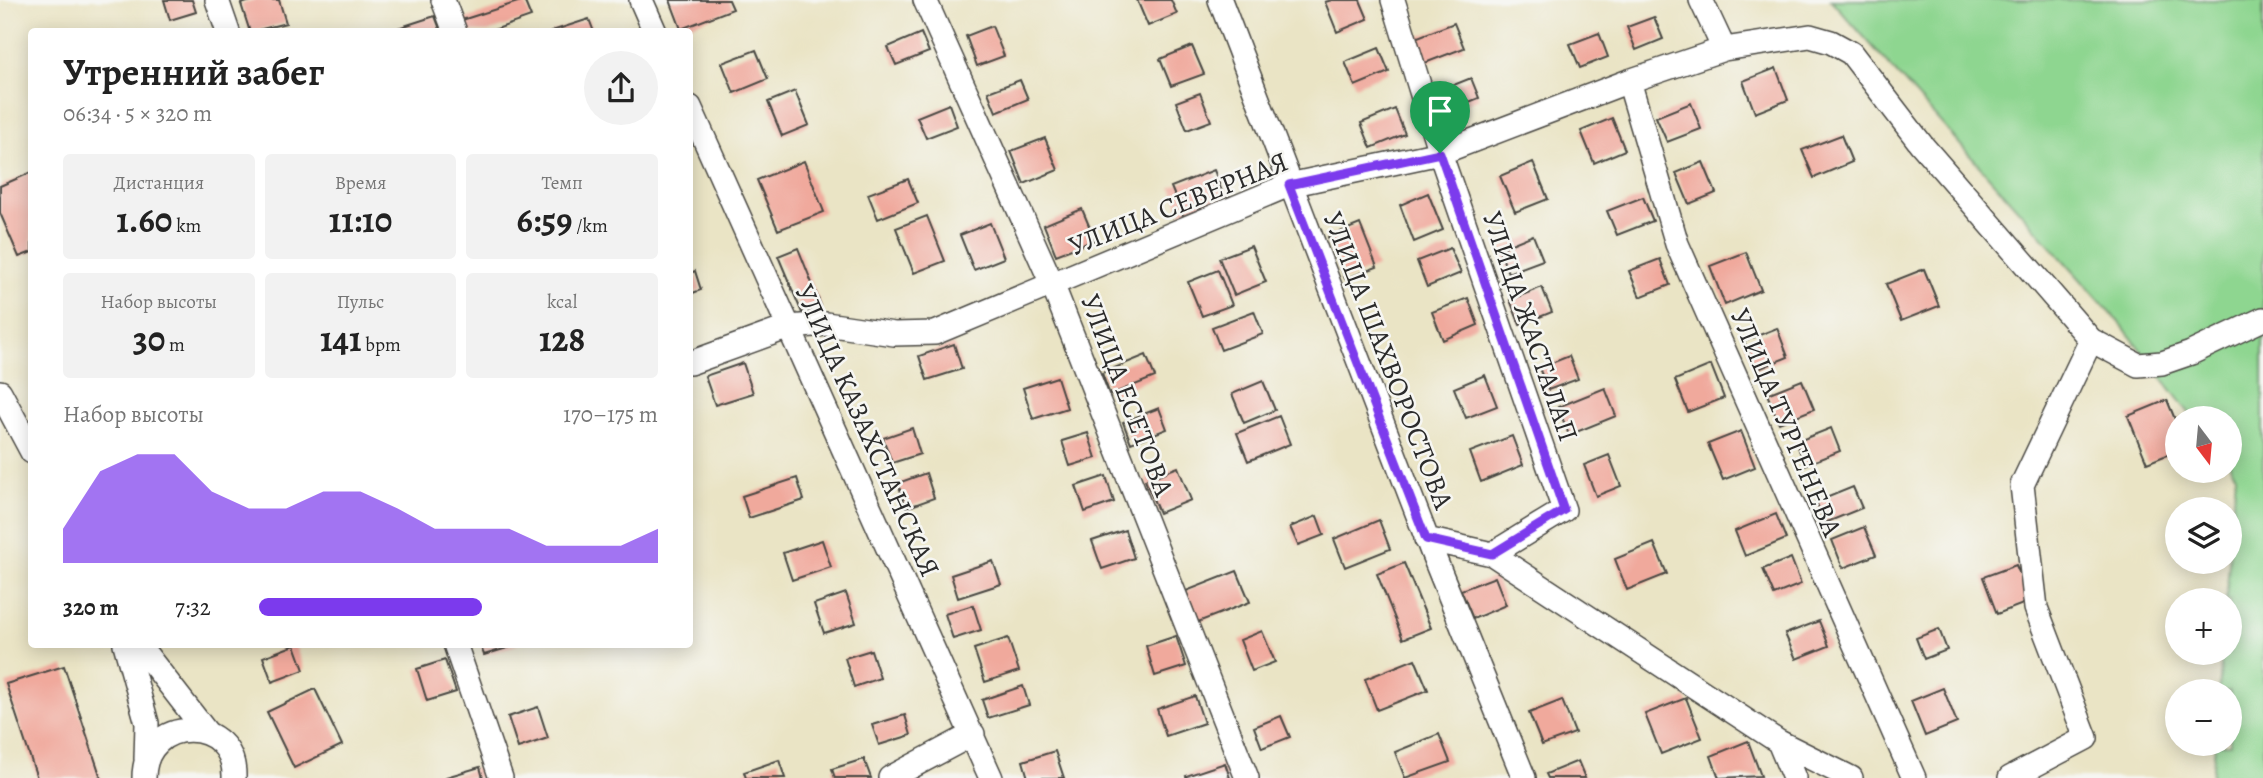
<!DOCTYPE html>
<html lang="ru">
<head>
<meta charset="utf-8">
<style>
  body { margin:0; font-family:Alegreya,serif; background:#f2f2f2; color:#222; height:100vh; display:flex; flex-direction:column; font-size:26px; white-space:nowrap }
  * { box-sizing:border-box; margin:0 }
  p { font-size:23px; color:#767676 }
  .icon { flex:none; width:38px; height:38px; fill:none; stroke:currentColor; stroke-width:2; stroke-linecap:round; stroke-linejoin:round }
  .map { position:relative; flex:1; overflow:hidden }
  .panel { position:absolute; left:28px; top:28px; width:665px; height:620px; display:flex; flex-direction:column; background:#fff; border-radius:7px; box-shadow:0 4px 18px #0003 }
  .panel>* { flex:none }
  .needle { width:46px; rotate:164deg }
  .buttons { position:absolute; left:2165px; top:406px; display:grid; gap:14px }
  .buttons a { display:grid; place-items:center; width:77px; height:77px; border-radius:50%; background:#fff; box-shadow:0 4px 18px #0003; font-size:35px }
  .pin { position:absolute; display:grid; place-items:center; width:60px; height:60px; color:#fff; margin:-72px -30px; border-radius:50% 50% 50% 0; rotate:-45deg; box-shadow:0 0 7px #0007 }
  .pin .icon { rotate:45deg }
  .round { display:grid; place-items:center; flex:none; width:74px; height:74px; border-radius:37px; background:#f2f2f2 }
  .overview { display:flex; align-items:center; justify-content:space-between; height:119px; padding:0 35px }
  h1 { font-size:38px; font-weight:600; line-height:52px }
  .stats { display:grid; grid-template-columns:repeat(3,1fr); gap:10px; height:119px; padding:7px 35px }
  .stats div { display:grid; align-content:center; border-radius:7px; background:#f2f2f2; text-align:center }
  .stats b { font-size:35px; font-weight:600 }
  .stats small { font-size:19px; font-weight:400 }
  .stats p { font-size:19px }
  .chart { height:196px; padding:14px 35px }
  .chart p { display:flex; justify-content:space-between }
  .chart svg { width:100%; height:126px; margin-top:7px; fill:#7c3aed; opacity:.7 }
  ul { padding:0 35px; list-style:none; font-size:23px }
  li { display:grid; grid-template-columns:112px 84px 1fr; align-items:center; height:52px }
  li i { height:18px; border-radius:9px; background:#7c3aed }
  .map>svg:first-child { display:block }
  .green { fill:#8ed690; stroke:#5c805e; stroke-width:2 }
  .building { fill:#f0a99c }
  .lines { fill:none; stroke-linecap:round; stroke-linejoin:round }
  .minor-casing { stroke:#484742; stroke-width:26 }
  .minor { stroke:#fff; stroke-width:23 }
  .route-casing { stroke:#fff; stroke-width:14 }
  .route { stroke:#7c3aed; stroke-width:9 }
  .labels { text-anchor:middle; stroke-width:5; stroke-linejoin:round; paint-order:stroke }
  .street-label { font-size:28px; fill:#2b2b2b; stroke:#f6f6f2 }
</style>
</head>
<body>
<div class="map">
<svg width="2263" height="778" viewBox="0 0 2263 778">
  <rect width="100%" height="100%" fill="#f6f6f2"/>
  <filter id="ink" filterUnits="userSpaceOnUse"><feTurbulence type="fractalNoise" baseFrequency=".0143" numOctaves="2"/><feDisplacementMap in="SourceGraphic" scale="14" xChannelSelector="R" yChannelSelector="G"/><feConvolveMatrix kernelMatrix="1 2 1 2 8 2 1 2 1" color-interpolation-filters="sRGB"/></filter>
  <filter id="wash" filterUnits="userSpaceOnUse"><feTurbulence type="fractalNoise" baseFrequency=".00686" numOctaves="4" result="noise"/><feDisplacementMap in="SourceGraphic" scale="28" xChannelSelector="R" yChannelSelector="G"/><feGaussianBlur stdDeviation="1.57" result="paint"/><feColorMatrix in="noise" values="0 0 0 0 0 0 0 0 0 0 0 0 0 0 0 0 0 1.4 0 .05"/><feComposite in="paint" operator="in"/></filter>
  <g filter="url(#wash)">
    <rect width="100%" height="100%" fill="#eae4c5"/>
    <!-- green -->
    <path class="green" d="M1831 0H2263V778H2212L2215 744H2230V691H2219L2222 653H2230V600H2226L2236 475 2230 466V418H2193L2123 327Z"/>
    <g id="blocks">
      <!-- building -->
      <path class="building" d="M164 0H192L196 12 170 20Z
        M254 0H279L286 23 250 32 241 4Z
        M524 0 531 17 488 32H463L459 21Z
        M670 0H729L733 9 681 29Z
        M1137 0H1171L1177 14 1148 26Z
        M1332 0H1360L1368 19 1337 32 1325 2Z
        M435 16 441 32H399L398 28Z
        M1654 17 1663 39 1636 50 1627 27Z
        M589 19 594 32H552V31Z
        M1454 23 1464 48 1425 63 1415 38Z
        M992 26 1004 56 977 66 966 36Z
        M921 33 929 52 896 65 888 47Z
        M1599 33 1608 57 1580 68 1570 44Z
        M1192 46 1204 74 1171 86 1160 59Z
        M1379 48 1389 72 1355 86 1345 62Z
        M756 50 768 79 734 93 722 63Z
        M1776 68 1788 100 1755 113 1743 81Z
        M1471 78 1479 98 1439 114 1431 94Z
        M1020 80 1028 99 996 112 988 92Z
        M795 91 809 125 782 136 768 102Z
        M1200 93 1211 121 1187 130 1176 102Z
        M1691 103 1701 129 1667 142 1656 117Z
        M949 104 957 126 926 138 917 117Z
        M1395 109 1405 134 1371 148 1361 123Z
        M1612 118 1625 150 1594 163 1581 131Z
        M1841 135 1852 162 1814 178 1802 150Z
        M1045 138 1058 170 1024 184 1011 151Z
        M804 161 824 212 778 230 757 180Z
        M1533 162 1548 199 1515 212 1500 176Z
        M1703 162 1716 193 1689 204 1676 173Z
        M1214 170 1225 200 1183 216 1171 187Z
        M32 172V252L19 257 0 213V186Z
        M908 179 918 203 878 219 868 194Z
        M1428 193 1443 230 1414 242 1400 205Z
        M1643 197 1653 221 1617 235 1607 211Z
        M1082 209 1095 240 1056 255 1044 225Z
        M927 216 945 261 914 273 896 228Z
        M990 223 1004 258 974 270 960 235Z
        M1360 224 1377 267 1345 279 1328 237Z
        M1533 235 1543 260 1508 273 1499 249Z
        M1251 246 1266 282 1234 295 1219 258Z
        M798 248 821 306 802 313 778 256Z
        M1450 248 1461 273 1427 287 1417 261Z
        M1746 252 1761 290 1725 305 1710 266Z
        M1660 259 1670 285 1640 297 1629 271Z
        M1924 269 1939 306 1901 321 1886 284Z
        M1218 270 1232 305 1202 316 1188 282Z
        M695 271 701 290 690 294V273Z
        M1542 287 1552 312 1520 325 1510 300Z
        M1468 298 1478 325 1443 340 1432 312Z
        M1254 311 1263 334 1221 350 1212 327Z
        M1777 328 1788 357 1756 370 1744 341Z
        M954 344 962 369 927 380 919 356Z
        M1146 355 1155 377 1110 395 1102 373Z
        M1569 356 1578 379 1548 390 1539 368Z
        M743 363 753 393 715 405 705 376Z
        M1711 365 1724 398 1688 412 1675 380Z
        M1485 375 1497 406 1466 418 1454 388Z
        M1057 377 1067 408 1033 419 1023 388Z
        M1802 380 1814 409 1779 423 1767 394Z
        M1263 381 1275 410 1244 423 1232 394Z
        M1605 388 1616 416 1569 435 1558 407Z
        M2167 400 2177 424V451L2147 463 2128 416Z
        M1159 408 1167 429 1131 443 1123 422Z
        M1279 416 1290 444 1248 461 1237 433Z
        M912 428 920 454 892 463 883 438Z
        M1831 428 1840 451 1805 465 1796 442Z
        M1741 431 1755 467 1723 480 1708 444Z
        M1088 433 1096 458 1070 466 1062 441Z
        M1512 436 1523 465 1481 482 1470 452Z
        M1609 455 1621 486 1596 496 1584 465Z
        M1178 467 1191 500 1159 513 1145 480Z
        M926 473 934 498 906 508 898 483Z
        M1106 476 1114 502 1085 512 1076 486Z
        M797 478 804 500 749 518 742 496Z
        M1853 487 1862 508 1825 523 1816 502Z
        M1776 514 1786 539 1745 556 1735 531Z
        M1317 516 1324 535 1298 545 1290 527Z
        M1379 520 1390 549 1345 567 1334 539Z
        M1864 527 1876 555 1843 568 1832 540Z
        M1125 530 1134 558 1102 569 1092 541Z
        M822 540 831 567 792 580 783 553Z
        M1654 543 1667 574 1627 590 1615 559Z
        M1791 558 1801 584 1774 595 1763 569Z
        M993 561 1001 584 958 598 951 575Z
        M1404 563 1431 628 1403 639 1377 574Z
        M2016 565 2031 601 1997 614 1983 577Z
        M1237 571 1250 602 1198 622 1186 591Z
        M1495 577 1506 605 1473 619 1461 590Z
        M846 593 856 623 824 633 814 604Z
        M973 605 981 630 953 639 945 614Z
        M1819 621 1829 646 1796 659 1785 634Z
        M1939 629 1947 650 1924 659 1916 638Z
        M1262 631 1275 662 1252 671 1240 640Z
        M1176 636 1186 666 1155 676 1146 646Z
        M1008 638 1019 671 985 682 974 649Z
        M480 644H517V645L484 655Z
        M295 645 304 670 272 682 263 657Z
        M871 650 880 678 854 687 845 658Z
        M1415 659 1428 690 1377 710 1365 679Z
        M445 660 456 692 427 701 417 669Z
        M64 666 101 778H37L6 684Z
        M1023 686 1029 705 988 718 982 700Z
        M1943 688 1957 723 1925 736 1911 701Z
        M315 689 342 745 294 768 267 712Z
        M1195 696 1204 723 1166 736 1157 709Z
        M1686 698 1702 738 1661 754 1645 714Z
        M1562 700 1575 733 1542 745 1529 713Z
        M538 707 548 738 518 748 508 717Z
        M905 715 911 735 879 745 872 725Z
        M1281 716 1290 737 1262 748 1254 727Z
        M1439 734 1450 762 1405 778 1395 752Z
        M1748 741 1761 776 1719 778 1711 756Z
        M1055 751 1064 778H1028L1023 761Z
        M864 759 871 778H835L832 769Z
        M779 760 785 778H746L744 772Z
        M1578 761 1585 778H1548L1546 774Z
        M1225 763 1230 778H1187L1186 776Z
        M480 767 483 778H446V777Z"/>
    </g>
  </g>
  <g filter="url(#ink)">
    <use href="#blocks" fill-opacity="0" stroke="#484742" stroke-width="2"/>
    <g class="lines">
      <!-- minor casing -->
      <g class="minor-casing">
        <path id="minor" d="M217 0 228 32
          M443 0 455 32
          M641 0 655 32
          M925 0 1053 286 1247 778
          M1220 0 1432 552 1524 778
          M1393 0 1440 153 1564 510 1492 554
          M1701 0 1724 49
          M1629 81 1677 244 1914 778
          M690 107 991 778
          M690 363 789 327 826 324 894 334 935 333 1289 185 1440 153 1629 81 1724 49 1810 36 1831 42 1851 53 1921 144 2091 340 2138 365 2162 363 2191 353 2263 319
          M0 392 32 452
          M1426 539 1492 554 1779 742 1851 778
          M125 644 147 723 146 759
          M138 644 207 733
          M455 644 501 778
          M1779 742 1794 778
          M144 778C144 714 236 715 234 778
          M890 778 973 734
          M2010 778 2086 738 2036 608 2022 485 2091 340"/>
      </g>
      <!-- minor -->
      <use href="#minor" class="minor"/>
    </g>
  </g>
  <g class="lines" filter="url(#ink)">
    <!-- route casing -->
    <g class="route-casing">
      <path id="route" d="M1440 153 1564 510 1492 554 1426 539 1289 185Z"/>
    </g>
    <!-- route -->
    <use href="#route" class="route"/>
  </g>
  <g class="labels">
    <!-- street labels -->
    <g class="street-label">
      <text transform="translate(1178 203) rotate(-22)" y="10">УЛИЦА СЕВЕРНАЯ</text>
      <text transform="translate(1531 326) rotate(71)" y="10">УЛИЦА ЖАСТАЛАП</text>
      <text transform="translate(1389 360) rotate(69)" y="10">УЛИЦА ШАХВОРОСТОВА</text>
      <text transform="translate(1128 395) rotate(69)" y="10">УЛИЦА ЕСЕТОВА</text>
      <text transform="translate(1787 422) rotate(67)" y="10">УЛИЦА ТУРГЕНЕВА</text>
      <text transform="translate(868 430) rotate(66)" y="10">УЛИЦА КАЗАХСТАНСКАЯ</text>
    </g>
  </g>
</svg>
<div class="buttons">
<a><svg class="needle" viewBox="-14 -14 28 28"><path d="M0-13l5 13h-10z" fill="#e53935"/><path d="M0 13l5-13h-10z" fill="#767676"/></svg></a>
<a><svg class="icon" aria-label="layers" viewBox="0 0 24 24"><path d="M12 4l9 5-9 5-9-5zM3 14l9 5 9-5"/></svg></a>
<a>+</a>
<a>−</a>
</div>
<div class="pin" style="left:1440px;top:153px;background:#1e9e55"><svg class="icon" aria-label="arrive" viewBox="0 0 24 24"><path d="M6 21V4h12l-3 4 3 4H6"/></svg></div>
<section class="panel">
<div class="overview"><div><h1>Утренний забег</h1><p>06:34 · 5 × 320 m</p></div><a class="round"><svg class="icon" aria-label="share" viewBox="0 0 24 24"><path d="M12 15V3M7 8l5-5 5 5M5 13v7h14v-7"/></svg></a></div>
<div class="stats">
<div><p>Дистанция</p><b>1.60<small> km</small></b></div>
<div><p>Время</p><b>11:10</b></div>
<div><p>Темп</p><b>6:59<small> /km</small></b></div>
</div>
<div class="stats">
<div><p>Набор высоты</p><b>30<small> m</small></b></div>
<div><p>Пульс</p><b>141<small> bpm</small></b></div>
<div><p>kcal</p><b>128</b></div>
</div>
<div class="chart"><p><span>Набор высоты</span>170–175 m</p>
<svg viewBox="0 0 160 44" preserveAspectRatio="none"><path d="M0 44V32L10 12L20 6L30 6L40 19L50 25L60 25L70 19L80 19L90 25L100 32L110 32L120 32L130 38L140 38L150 38L160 32V44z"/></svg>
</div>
<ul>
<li><b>320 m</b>7:32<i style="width:56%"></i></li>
</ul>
</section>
</div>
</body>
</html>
